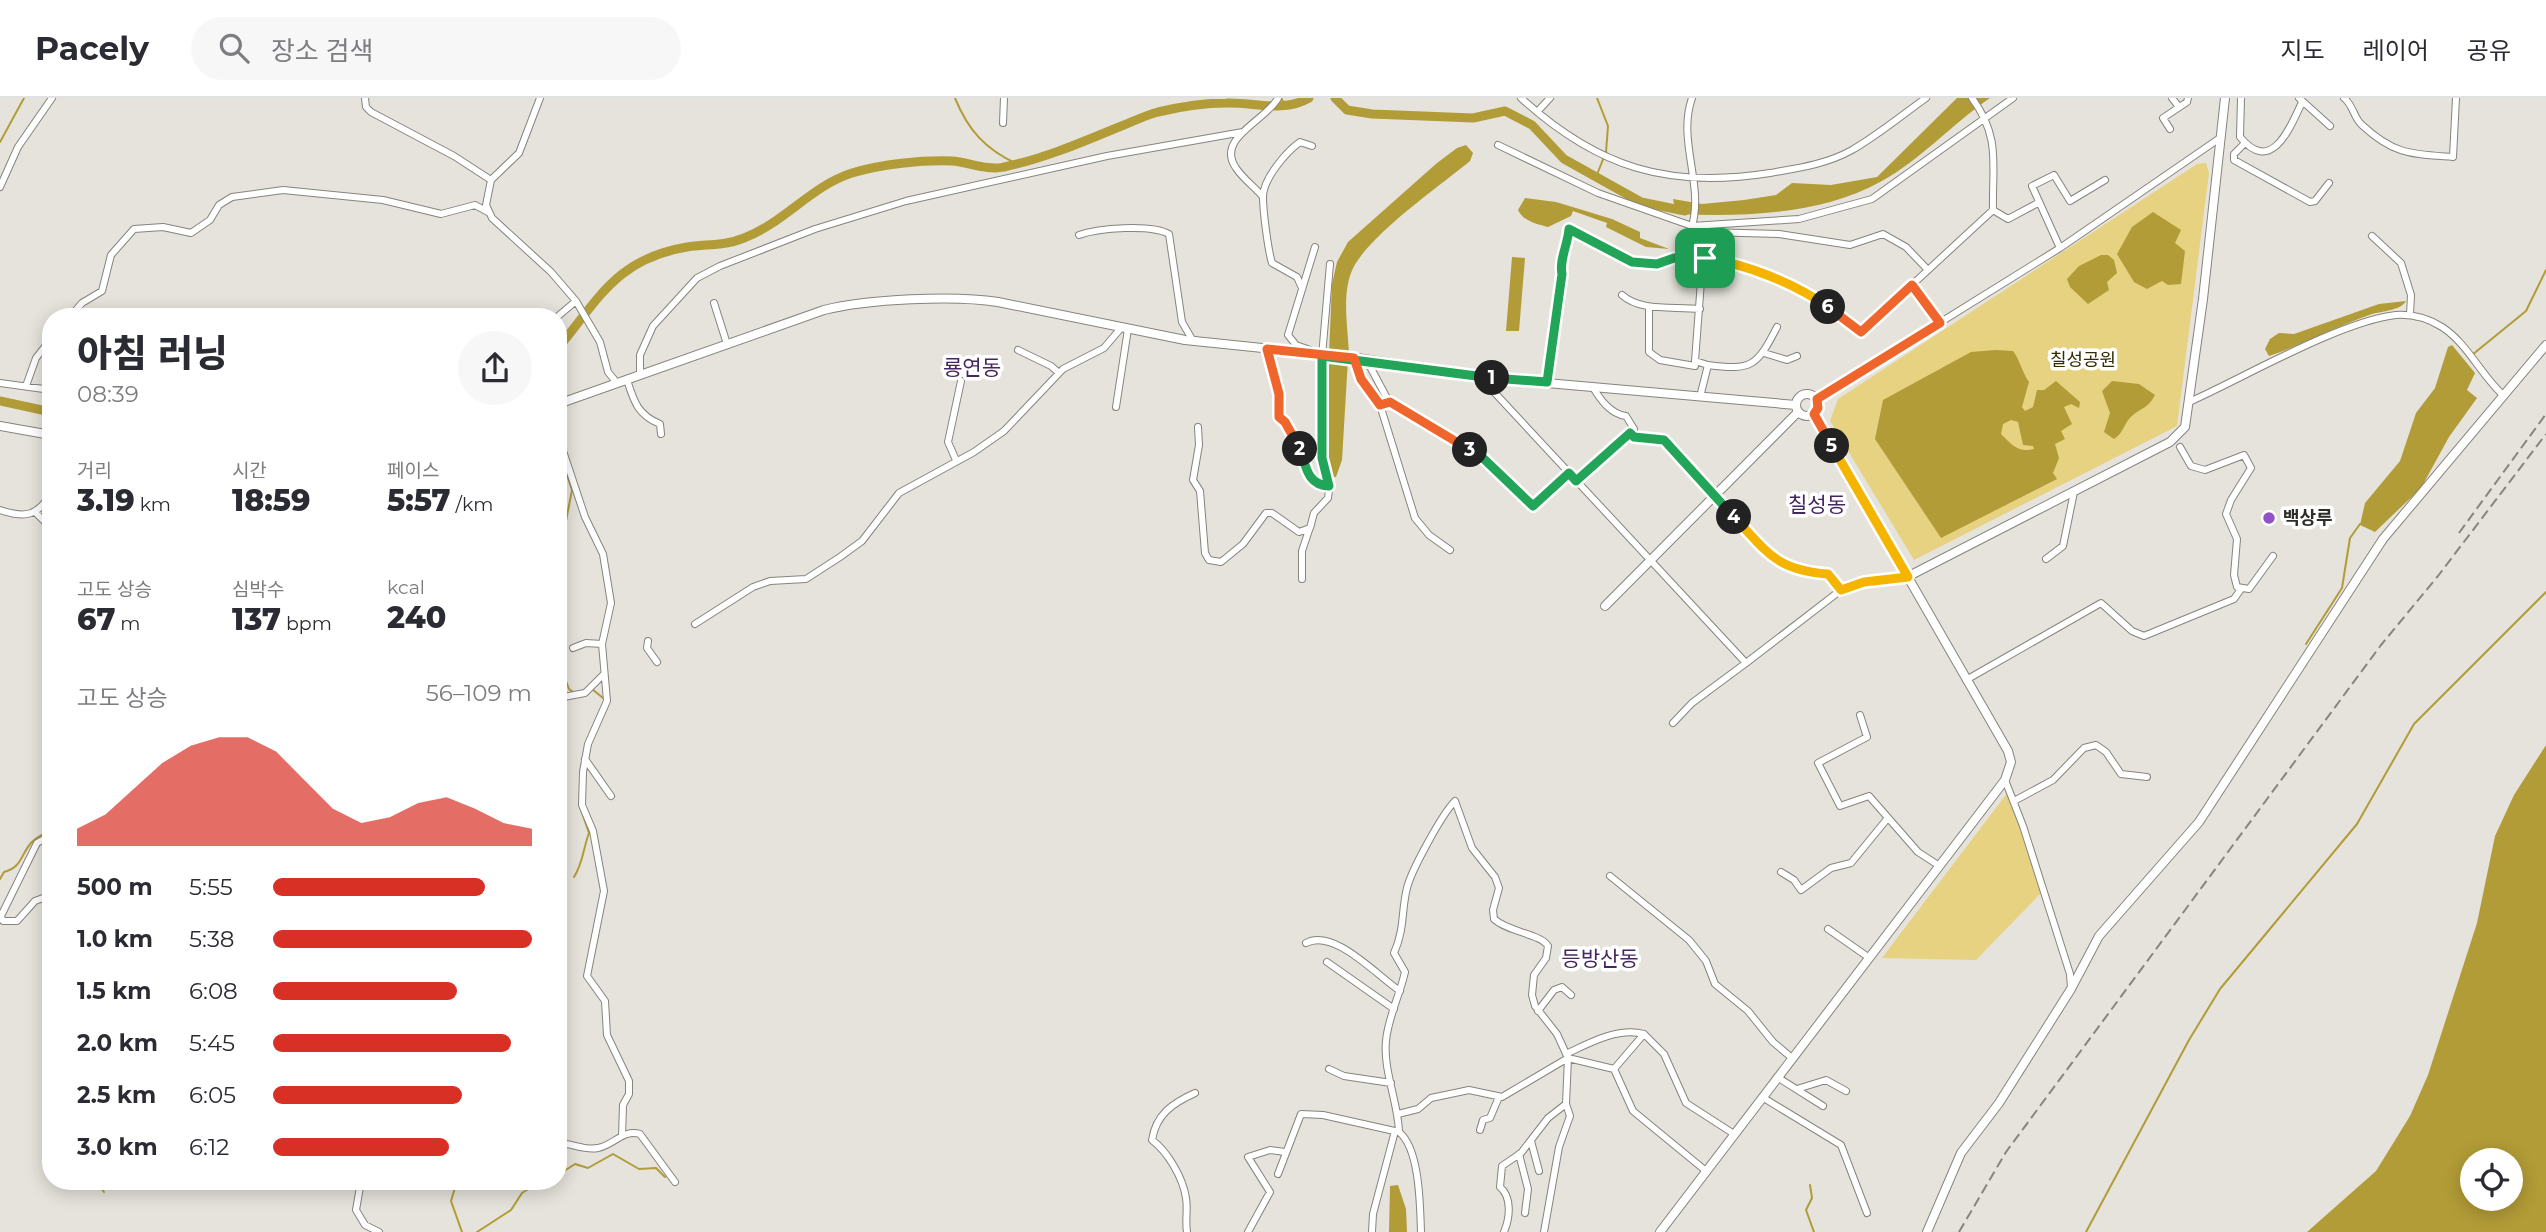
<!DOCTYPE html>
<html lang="ko">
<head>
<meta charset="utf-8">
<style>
  body { margin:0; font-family:Montserrat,"Noto Sans KR",sans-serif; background:#f7f7f7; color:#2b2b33; height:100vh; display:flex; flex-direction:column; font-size:26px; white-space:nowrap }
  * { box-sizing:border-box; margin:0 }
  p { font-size:23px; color:#7c7c81 }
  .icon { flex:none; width:38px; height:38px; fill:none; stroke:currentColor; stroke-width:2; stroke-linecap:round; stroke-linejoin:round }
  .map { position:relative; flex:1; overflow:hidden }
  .sheet { position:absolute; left:42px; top:210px; width:525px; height:882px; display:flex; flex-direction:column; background:#fff; border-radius:28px; box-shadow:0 4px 18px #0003 }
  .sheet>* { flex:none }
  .tools { position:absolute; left:2460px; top:1050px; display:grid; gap:14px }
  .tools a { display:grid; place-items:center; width:63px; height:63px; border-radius:50%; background:#fff; box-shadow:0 4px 18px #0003; font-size:35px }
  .pin { position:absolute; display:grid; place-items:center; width:60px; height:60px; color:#fff; margin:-30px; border-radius:14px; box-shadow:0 4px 10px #0006 }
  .km { position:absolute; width:35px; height:35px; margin:-18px; border-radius:50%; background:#222; color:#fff; font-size:19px; line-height:35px; text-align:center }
  .round { display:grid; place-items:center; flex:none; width:74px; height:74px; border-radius:37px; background:#f7f7f7 }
  .summary { display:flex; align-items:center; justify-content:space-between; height:119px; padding:0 35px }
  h1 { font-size:38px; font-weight:800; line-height:52px }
  .figures { display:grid; grid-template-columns:repeat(3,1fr); gap:10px; height:119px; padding:7px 35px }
  .figures div { display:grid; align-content:center }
  .figures b { font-size:30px; font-weight:800 }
  .figures small { font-size:19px; font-weight:400 }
  .figures p { font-size:19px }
  .chart { height:196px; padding:14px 35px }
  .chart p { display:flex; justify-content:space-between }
  .chart svg { width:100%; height:126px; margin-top:7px; fill:#d93025; opacity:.7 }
  ul { padding:0 35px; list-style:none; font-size:23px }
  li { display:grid; grid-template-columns:112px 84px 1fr; align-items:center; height:52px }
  li i { height:18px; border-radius:9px; background:#d93025 }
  header { display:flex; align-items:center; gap:42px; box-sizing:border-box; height:98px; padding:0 35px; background:#fff; border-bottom:2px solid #e1e1e2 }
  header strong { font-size:33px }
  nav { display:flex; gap:38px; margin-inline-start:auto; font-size:24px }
  .search { width:490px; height:63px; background:#f7f7f7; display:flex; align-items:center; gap:18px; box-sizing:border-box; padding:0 24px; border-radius:38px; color:#7c7c81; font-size:26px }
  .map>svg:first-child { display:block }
  .green { fill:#e6d280 }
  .water { fill:#b29c37; fill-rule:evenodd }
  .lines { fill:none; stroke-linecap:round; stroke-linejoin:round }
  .stream { stroke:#b29c37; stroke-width:2 }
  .river { stroke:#b29c37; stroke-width:9 }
  .minor-casing { stroke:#86847d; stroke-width:8 }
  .major-casing { stroke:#86847d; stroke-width:10 }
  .minor { stroke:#fff; stroke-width:6 }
  .major { stroke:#fff; stroke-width:8 }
  .rail { stroke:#86857f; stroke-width:2; stroke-dasharray:10 5; stroke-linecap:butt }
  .split-1-casing { stroke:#fff; stroke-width:14 }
  .split-2-casing { stroke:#fff; stroke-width:14 }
  .split-3-casing { stroke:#fff; stroke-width:14 }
  .split-4-casing { stroke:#fff; stroke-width:14 }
  .split-5-casing { stroke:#fff; stroke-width:14 }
  .split-6-casing { stroke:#fff; stroke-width:14 }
  .split-7-casing { stroke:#fff; stroke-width:14 }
  .split-1 { stroke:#22a559; stroke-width:9 }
  .split-2 { stroke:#22a559; stroke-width:9 }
  .split-3 { stroke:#f0652b; stroke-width:9 }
  .split-4 { stroke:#22a559; stroke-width:9 }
  .split-5 { stroke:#f5b400; stroke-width:9 }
  .split-6 { stroke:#f0652b; stroke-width:9 }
  .split-7 { stroke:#f5b400; stroke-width:9 }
  .poi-dot { fill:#9152c8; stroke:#fff; stroke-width:2.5 }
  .labels { text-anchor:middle; stroke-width:7; stroke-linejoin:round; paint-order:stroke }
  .park-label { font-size:18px; fill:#352c00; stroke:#fff }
  .poi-label { font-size:18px; font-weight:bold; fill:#2d2d29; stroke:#fff; text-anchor:start }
  .quarter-label { font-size:21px; fill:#452760; stroke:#fff }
</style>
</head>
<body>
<header>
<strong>Pacely</strong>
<div class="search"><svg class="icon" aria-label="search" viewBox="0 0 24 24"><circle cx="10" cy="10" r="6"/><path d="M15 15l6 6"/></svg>장소 검색</div>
<nav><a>지도</a><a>레이어</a><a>공유</a></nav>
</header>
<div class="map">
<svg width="2546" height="1134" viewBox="0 0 2546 1134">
  <rect width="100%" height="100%" fill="#e5e3db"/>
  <!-- green -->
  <path class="green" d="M2206 65 2209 75 2177 328 1914 462 1830 323 1838 301 2197 66Z
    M2008 694 2042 794 1976 862 1882 860Z"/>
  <!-- water -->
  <path class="water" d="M1957 0H1990C1952 26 1921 62 1880 84 1820 117 1743 119 1676 116L1673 101 1702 106 1744 102 1776 97 1792 85 1831 87 1877 79Z
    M1466 47 1473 55 1470 63C1440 88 1363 141 1351 175 1342 199 1348 231 1349 256H1329L1332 186 1337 164 1348 144 1437 65 1457 50Z
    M1525 100 1556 104 1612 121 1640 134V140L1669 151 1646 149 1606 129 1607 125 1573 113 1571 118 1548 129C1537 126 1523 123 1518 112Z
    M2153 114 2181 132 2175 145 2185 153 2181 186 2168 187 2162 183 2147 191 2134 184 2117 156 2132 129Z
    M2101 157H2108L2114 162 2117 175 2107 184 2109 192 2088 206 2070 189 2067 181 2079 168Z
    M1512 159 1525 160 1519 233H1506Z
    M2406 203C2401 212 2384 213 2372 216 2337 228 2304 246 2269 258L2265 251 2270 241 2279 235 2294 236 2379 206Z
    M2452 247 2475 275 2467 292 2477 300 2449 339 2421 390 2375 434 2360 427 2365 405 2400 363 2416 315 2435 290 2448 249Z
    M1996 252 2013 253C2020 262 2022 274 2029 284L2022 309 2025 313 2033 309 2037 292H2044L2056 283 2080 304 2079 310 2071 306 2064 309 2072 326 2061 333 2065 341 2055 346 2059 360 2053 375 2057 381 1941 440 1875 341 1883 302 1971 254ZM2011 322 2018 324 2023 347 2033 348 2034 351C2018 355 2012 347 2001 336L2003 326Z
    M1328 261H1348L1342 362 1336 379H1331L1326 356Z
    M2112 283 2139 286 2155 297C2149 309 2142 310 2133 317 2124 324 2124 335 2114 341L2104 334 2110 315 2102 293Z
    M2546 647V1134H2307L2376 1073 2410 1018 2428 977 2477 825 2495 738 2514 697ZM2473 1062H2511V1101H2473Z
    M1398 1087 1406 1111 1407 1134H1389L1390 1088Z"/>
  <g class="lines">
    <!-- stream -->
    <path class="stream" d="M955 0C968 32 985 51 1017 66
      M1281 0 1285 7
      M1597 0 1608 28 1606 54
      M0 44 24 0
      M1596 79 1604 59
      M2472 257 2526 213 2546 172
      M558 350 572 392 558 464
      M2306 546 2342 490 2350 440 2360 426
      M558 562 569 591 573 594
      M592 591 603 600
      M574 779C583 765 583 751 589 735L580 709
      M0 781 4 774C22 769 20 758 31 745 36 739 44 736 51 732
      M1402 1033 1411 1046
      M558 1077 575 1066 588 1070 613 1056 639 1071 656 1070 665 1079
      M96 1083 104 1094
      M457 1083 451 1103 462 1134
      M1810 1087 1812 1100 1806 1112 1814 1134
      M477 1134 511 1112 522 1095 541 1083
      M2086 1134 2189 942 2220 891 2357 726 2414 626 2546 494"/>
    <!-- river -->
    <path class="river" d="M1335 0 1347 12 1372 16 1473 20 1505 13 1532 27 1564 61 1641 104 1685 113
      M558 250C599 201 616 161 687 149 706 146 725 148 744 140 784 125 811 88 852 75 882 66 921 62 952 63 968 64 988 73 1004 69 1042 61 1078 46 1114 31 1128 26 1143 18 1158 14 1179 9 1205 5 1226 5 1254 4 1283 15 1309 0
      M0 303 51 314"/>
    <!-- minor casing -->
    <g class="minor-casing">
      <path id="minor" d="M365 0 366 9 371 14 454 58 491 82
        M540 0 519 55 491 82 486 107 492 120 551 174 576 203 600 244 608 274 617 285
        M1521 0C1598 70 1668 91 1770 75 1799 70 1827 66 1852 52 1878 37 1902 17 1926 0
        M1972 0C2001 40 1992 66 1993 112
        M2172 0 2179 9
        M2241 0 2240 39C2272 78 2291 28 2302 4
        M2299 0 2330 28
        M2344 0C2354 8 2353 19 2362 27 2394 57 2412 56 2453 59L2456 0
        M1537 14 1550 0
        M1003 25 1004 0
        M2170 31 2163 20 2187 4 2188 0
        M2245 45 2234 56V62L2310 104 2315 103 2329 85
        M1498 47 1598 95 1692 128 1799 121 1872 101 2013 0
        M0 89 18 49 52 0
        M1263 99C1255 89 1243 81 1236 70 1215 40 1266 23 1278 0
        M1692 128C1704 86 1677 43 1692 0
        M1706 134 1779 136 1850 147 1883 136 1906 149 1928 172
        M1079 137C1099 130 1151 126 1169 136L1182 224 1193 243
        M2372 138 2401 165 2411 197 2410 217
        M2060 150 2032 88 2054 77 2070 103 2105 82
        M1912 187 1940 225
        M1301 188 1297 179 1272 165C1268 152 1263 113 1263 99 1263 81 1286 54 1300 44L1312 48
        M1622 197C1641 214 1673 208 1700 211
        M714 205 727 246
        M1649 210V254L1660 262 1695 268V263
        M70 219 82 205 102 193 111 157 134 131 163 129 191 135 210 122 219 107 232 99 283 92 383 102 441 116 475 107 488 114
        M557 219 576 203
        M1267 251 1279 296V319C1301 336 1300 388 1329 388
        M1018 252 1051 268 1059 275
        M1310 252 1296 247 1288 237 1315 149
        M1764 255 1787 262 1797 258
        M1354 259 1361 280 1380 307 1415 420 1429 437 1450 452
        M1366 261 1389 304 1484 361 1533 408 1569 375
        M1708 267C1752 273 1757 268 1777 229
        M640 277V257L653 228 697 180 720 168 815 131 906 103 1107 58 1243 34
        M1480 279 1746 565 1841 492 1828 476 1799 474 1773 461 1664 342 1634 339 1631 335
        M627 282C634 304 638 317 660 326L661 336
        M1547 284 1562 175C1559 162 1568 146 1569 131 1591 140 1610 157 1632 164 1653 171 1681 158 1706 160 1764 166 1816 201 1861 234L1993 112 2008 121 2038 105
        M0 285 51 292
        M26 288 36 260 51 241
        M1700 299 1708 267 1695 263 1705 130
        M1817 301 2060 150 2220 40
        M2189 304C2243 280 2341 223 2396 217 2412 216 2429 221 2442 229 2467 245 2481 277 2503 297
        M1116 309 1128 231
        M1198 329 1199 347 1193 382 1200 393 1205 455 1209 462 1221 464 1243 446 1266 415H1272L1299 434 1310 430 1314 415 1328 400 1329 392 1322 360V258L1330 166
        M558 338 585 419 603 456 611 505 602 546 607 603 588 646 583 674 582 707 593 733 604 793 587 878 605 903 607 937 629 983V996L623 1007 622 1038
        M2180 349 2191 368 2205 372 2244 357 2251 370 2231 402 2226 416 2237 441 2234 477 2237 489 2249 491 2273 458
        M956 362 948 344 961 283
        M1576 383 1634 331 1626 318C1610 316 1600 301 1592 288
        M0 412C24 420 38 419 51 395
        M36 415 51 430
        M2046 461 2063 448 2074 394
        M1302 481V453L1309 432
        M1841 492 1864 484 1907 479
        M695 526 753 489 770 483 806 481 840 459 862 443 899 395 974 354 1004 333 1063 271 1104 250 1121 230
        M648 543 647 550 657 564
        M573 550 586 545 602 546
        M1966 582 2101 505 2132 533 2144 538 2234 501 2241 491
        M558 600 585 595 604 576
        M1860 617 1867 639 1818 665 1840 708 1869 698 1918 754 1938 767
        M1673 625 1692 605 1746 565
        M585 661 611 698
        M2005 682 2023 728 2070 876 2071 890
        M1455 703 1472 750 1495 779 1499 790 1493 812 1494 821C1508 834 1541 836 1548 848L1546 860 1534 877 1532 897 1535 908 1557 936 1568 960 1614 971
        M2014 703 2053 682 2084 650 2096 647 2106 654 2121 676 2147 679
        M1781 774 1794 782 1801 792 1831 770 1851 765 1887 721
        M1610 778 1689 842 1706 863 1715 886 1748 913 1773 944 1792 960
        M1 819 3 823H17L35 803 51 797
        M0 820 37 745 51 737
        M1828 831 1868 859
        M1306 845C1334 830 1376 877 1400 893
        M1327 864 1394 911
        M1538 913 1554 892 1562 889 1571 897
        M1566 956C1589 945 1618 929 1644 936L1664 956 1686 1005 1734 1036
        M1329 971 1344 978 1391 985
        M1614 971 1633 1013 1706 1073
        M1614 971 1644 936
        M1777 979 1823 1008
        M1797 991 1826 982 1846 993
        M1762 999 1841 1047 1867 1115
        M1398 1016 1418 1011 1431 1000 1469 992 1502 999 1568 960 1566 1006 1570 1018 1559 1049 1544 1134
        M1480 1032 1483 1022 1490 1020 1499 999
        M1399 1034C1398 1004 1383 972 1386 943 1388 919 1400 897 1405 874L1394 855C1405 830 1401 814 1407 790 1411 773 1442 716 1455 703
        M1531 1043 1539 1073
        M558 1045C572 1045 584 1053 598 1050 614 1047 623 1031 640 1036L675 1084
        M1519 1056 1528 1091 1525 1115
        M1278 1076 1301 1016 1323 1017 1399 1034C1420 1051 1420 1108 1421 1134
        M361 1083 356 1112 365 1127 379 1134
        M1187 1134C1185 1123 1188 1111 1186 1100 1183 1080 1168 1054 1152 1042 1156 1016 1173 1005 1195 995
        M1248 1134 1270 1094 1248 1059 1270 1052 1285 1054
        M1372 1134 1373 1116 1395 1033
        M1504 1134C1510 1120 1512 1099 1500 1089L1502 1068 1521 1055 1548 1020 1566 1006"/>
    </g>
    <!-- major casing -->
    <g class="major-casing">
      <path id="major" d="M1796 307a11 11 0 1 1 22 0a11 11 0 1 1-22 0Z
        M558 306 824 212C867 201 955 197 998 204L1185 242 1351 259 1480 279 1796 307
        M0 328 51 337
        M1907 479 2170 344 2185 329 2203 201 2225 0
        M1605 508 1798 314
        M1660 1134 2005 682 2011 664 2008 653 1814 316
        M1927 1134 1961 1055 1999 1005 2071 891 2099 838 2199 724 2383 441 2546 247"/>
    </g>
    <!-- minor -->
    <use href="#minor" class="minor"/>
    <!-- major -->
    <use href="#major" class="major"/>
    <!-- rail -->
    <path class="rail" d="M2459 435 2546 316
      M1959 1134 2006 1054 2381 547 2438 478 2546 336"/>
  </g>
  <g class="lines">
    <!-- split-1 casing -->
    <g class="split-1-casing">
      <path id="split-1" d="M1492 280 1547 284 1562 176C1559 162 1568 146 1569 131L1632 164 1657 166 1674 160H1705"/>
    </g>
    <!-- split-2 casing -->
    <g class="split-2-casing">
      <path id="split-2" d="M1300 351C1306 368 1307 387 1329 388L1322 360V258L1492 280"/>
    </g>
    <!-- split-3 casing -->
    <g class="split-3-casing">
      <path id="split-3" d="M1300 351 1285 324 1279 319V296L1267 251 1354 260 1361 281 1380 307 1390 304 1470 352"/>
    </g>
    <!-- split-4 casing -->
    <g class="split-4-casing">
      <path id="split-4" d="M1470 352 1484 361 1533 408 1569 375 1576 383 1630 335 1634 339 1664 342 1734 419"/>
    </g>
    <!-- split-5 casing -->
    <g class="split-5-casing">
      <path id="split-5" d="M1734 419C1768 455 1776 472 1828 476L1841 492 1864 484 1908 479 1832 348"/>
    </g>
    <!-- split-6 casing -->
    <g class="split-6-casing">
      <path id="split-6" d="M1828 209 1861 234 1912 187 1940 225 1817 301 1818 310 1814 316 1832 348"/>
    </g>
    <!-- split-7 casing -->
    <g class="split-7-casing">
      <path id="split-7" d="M1705 160C1746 166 1794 185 1828 209"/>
    </g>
    <!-- split-1 -->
    <use href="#split-1" class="split-1"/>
    <!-- split-2 -->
    <use href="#split-2" class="split-2"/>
    <!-- split-3 -->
    <use href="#split-3" class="split-3"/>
    <!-- split-4 -->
    <use href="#split-4" class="split-4"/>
    <!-- split-5 -->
    <use href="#split-5" class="split-5"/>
    <!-- split-6 -->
    <use href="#split-6" class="split-6"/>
    <!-- split-7 -->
    <use href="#split-7" class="split-7"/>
  </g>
  <!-- markers -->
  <circle class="poi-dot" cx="2269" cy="420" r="7"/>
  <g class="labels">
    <!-- park labels -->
    <g class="park-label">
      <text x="2083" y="268">칠성공원</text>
    </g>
    <!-- poi labels -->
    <g class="poi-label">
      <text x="2283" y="426">백상루</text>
    </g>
    <!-- quarter labels -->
    <g class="quarter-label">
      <text x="972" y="277">룡연동</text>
      <text x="1817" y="414">칠성동</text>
      <text x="1600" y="868">등방산동</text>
    </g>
  </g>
</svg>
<div class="tools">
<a><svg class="icon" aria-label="locate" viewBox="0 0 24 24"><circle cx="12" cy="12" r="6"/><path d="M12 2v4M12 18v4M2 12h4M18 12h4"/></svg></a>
</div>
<div class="pin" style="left:1705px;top:160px;background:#1e9e55"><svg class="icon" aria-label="arrive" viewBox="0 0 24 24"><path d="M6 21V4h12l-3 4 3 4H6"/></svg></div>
<b class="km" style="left:1492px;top:280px">1</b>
<b class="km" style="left:1300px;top:351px">2</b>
<b class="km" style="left:1470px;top:352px">3</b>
<b class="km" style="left:1734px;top:419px">4</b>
<b class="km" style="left:1832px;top:348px">5</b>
<b class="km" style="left:1828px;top:209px">6</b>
<section class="sheet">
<div class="summary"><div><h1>아침 러닝</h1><p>08:39</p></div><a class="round"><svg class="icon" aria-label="share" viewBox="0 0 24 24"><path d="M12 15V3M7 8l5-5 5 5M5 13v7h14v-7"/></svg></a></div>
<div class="figures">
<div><p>거리</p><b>3.19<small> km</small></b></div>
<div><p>시간</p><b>18:59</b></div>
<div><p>페이스</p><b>5:57<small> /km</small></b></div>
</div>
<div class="figures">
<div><p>고도 상승</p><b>67<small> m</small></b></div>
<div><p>심박수</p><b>137<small> bpm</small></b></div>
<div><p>kcal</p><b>240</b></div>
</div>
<div class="chart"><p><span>고도 상승</span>56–109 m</p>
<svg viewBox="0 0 160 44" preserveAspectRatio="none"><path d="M0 44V38L10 33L20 24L30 15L40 9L50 6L60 6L70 11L80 21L90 31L100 36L110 34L120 29L130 27L140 31L150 36L160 38V44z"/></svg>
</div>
<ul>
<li><b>500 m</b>5:55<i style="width:82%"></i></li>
<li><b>1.0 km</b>5:38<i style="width:100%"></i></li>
<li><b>1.5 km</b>6:08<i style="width:71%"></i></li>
<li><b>2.0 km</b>5:45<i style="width:92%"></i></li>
<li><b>2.5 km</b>6:05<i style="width:73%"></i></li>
<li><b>3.0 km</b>6:12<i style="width:68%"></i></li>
</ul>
</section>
</div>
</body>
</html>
